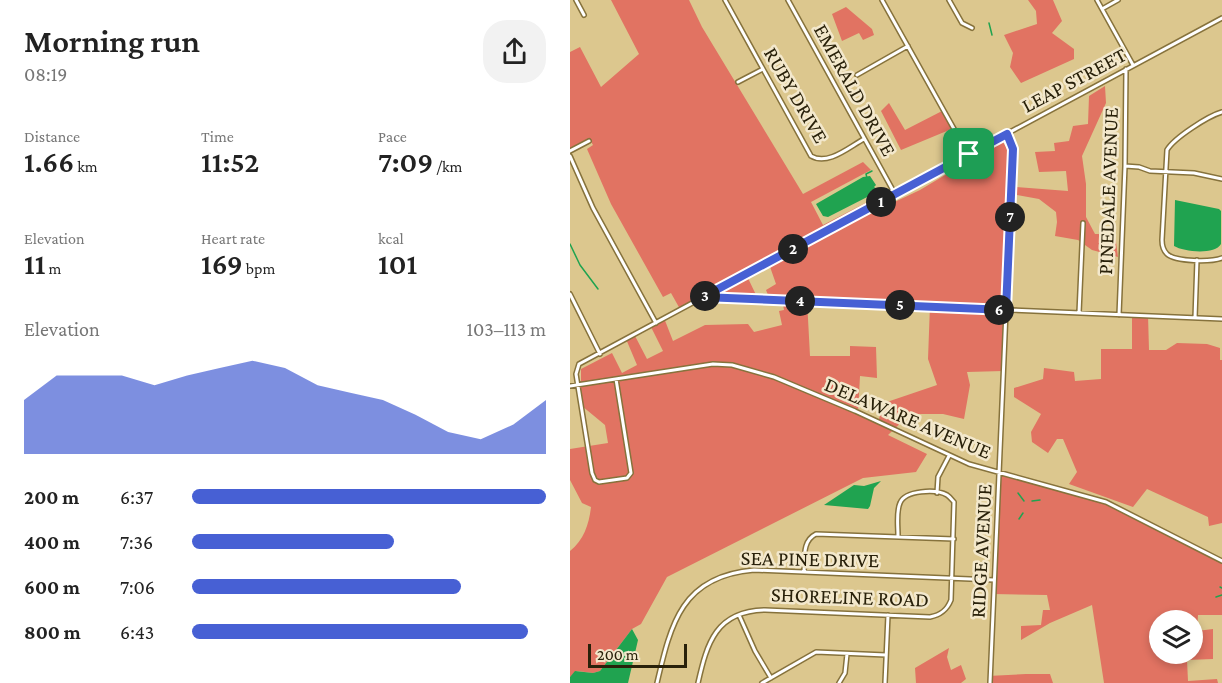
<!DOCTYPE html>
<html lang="en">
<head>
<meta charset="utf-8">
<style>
  body { margin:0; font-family:"Crimson Pro",serif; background:#f2f2f2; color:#222; height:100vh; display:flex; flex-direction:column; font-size:22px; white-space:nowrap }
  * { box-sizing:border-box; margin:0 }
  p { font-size:20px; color:#767676 }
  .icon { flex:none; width:33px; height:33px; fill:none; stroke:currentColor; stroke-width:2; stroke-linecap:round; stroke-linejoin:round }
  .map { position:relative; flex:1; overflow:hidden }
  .sheet { display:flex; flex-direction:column; background:#fff; width:570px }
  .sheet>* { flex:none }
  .controls { position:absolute; left:579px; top:610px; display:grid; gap:12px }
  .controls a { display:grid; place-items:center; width:54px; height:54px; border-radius:50%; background:#fff; box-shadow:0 3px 9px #0003; font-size:30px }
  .scale { position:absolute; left:18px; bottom:15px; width:99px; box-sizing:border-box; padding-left:6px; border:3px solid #29210a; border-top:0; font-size:16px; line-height:21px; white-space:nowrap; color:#29210a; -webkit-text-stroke:4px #f3e8cc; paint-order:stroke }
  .pin { position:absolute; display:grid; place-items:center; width:51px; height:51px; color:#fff; margin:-26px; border-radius:12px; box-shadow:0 3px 9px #0006 }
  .km { position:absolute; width:30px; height:30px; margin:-15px; border-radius:50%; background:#222; color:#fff; font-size:16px; line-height:30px; text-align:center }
  .round { display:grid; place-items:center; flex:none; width:63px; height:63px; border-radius:24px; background:#f2f2f2 }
  .headline { display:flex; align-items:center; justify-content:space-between; height:102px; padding:0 24px }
  h1 { font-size:33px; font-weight:600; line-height:45px }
  .stats { display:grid; grid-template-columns:repeat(3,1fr); gap:9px; height:102px; padding:6px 24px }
  .stats div { display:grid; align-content:center }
  .stats b { font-size:30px; font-weight:600 }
  .stats small { font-size:16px; font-weight:400 }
  .stats p { font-size:16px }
  .chart { height:168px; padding:12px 24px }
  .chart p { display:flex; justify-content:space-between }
  .chart svg { width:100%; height:108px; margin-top:6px; fill:#4760d4; opacity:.7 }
  ul { padding:0 24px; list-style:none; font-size:20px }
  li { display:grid; grid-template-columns:96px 72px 1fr; align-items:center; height:45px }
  li i { height:15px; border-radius:8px; background:#4760d4 }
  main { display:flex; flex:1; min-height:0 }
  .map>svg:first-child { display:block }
  .green { fill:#e17362; fill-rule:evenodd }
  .water { fill:#20a350 }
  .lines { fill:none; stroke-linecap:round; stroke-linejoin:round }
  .stream { stroke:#20a350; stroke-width:1.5 }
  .minor-casing { stroke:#86723c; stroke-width:6 }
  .minor { stroke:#fff; stroke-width:3 }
  .route-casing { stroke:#fff; stroke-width:12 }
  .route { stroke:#4760d4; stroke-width:8 }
  .labels { text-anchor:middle; stroke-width:5; stroke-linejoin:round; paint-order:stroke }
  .street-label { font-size:21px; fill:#29210a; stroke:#f3e8cc }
</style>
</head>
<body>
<main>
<section class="sheet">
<div class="headline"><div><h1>Morning run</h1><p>08:19</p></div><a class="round"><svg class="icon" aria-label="share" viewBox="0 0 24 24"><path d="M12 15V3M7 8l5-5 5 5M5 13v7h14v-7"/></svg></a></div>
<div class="stats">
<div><p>Distance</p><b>1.66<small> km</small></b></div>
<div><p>Time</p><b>11:52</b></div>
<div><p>Pace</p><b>7:09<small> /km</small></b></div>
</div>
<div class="stats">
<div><p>Elevation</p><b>11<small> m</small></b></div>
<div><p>Heart rate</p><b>169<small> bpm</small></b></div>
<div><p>kcal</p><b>101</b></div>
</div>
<div class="chart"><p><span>Elevation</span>103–113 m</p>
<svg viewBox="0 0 160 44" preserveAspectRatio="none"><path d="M0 44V22L10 12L20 12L30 12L40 16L50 12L60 9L70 6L80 9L90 16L100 19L110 22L120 28L130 35L140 38L150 32L160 22V44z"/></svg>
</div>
<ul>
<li><b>200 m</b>6:37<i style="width:100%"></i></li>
<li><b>400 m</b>7:36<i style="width:57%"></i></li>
<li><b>600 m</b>7:06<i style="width:76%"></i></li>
<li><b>800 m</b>6:43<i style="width:95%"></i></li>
</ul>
</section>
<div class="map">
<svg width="652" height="683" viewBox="0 0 652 683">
  <rect width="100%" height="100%" fill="#dcc78e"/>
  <!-- green -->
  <path class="green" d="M41 0H119L132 27 233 194 293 162 301 170 241 202 253 225 305 198 314 207 350 190 432 141 440 152 437 195 433 371 397 372 400 385 394 419 373 414H340L318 435 357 454 346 472 293 478 97 577 71 624 62 629 30 671 23 673 7 671 0 677V551C14 540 19 524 21 507L12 503 0 480V449L38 443 35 425 12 406 9 385 11 381V369L42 353 52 373 67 365 56 339 64 334 77 359 93 351 80 325 94 318 103 341 135 325 178 324 184 332 212 325 209 311 214 310 212 299 200 300 196 290 206 284 198 261 176 274 188 299 131 297 110 309 101 293 93 297 41 204 17 149 23 145 20 140 0 150V52L10 47 31 87 69 54ZM237 300 360 305 358 359 367 385 314 403 308 422 288 413 290 376 307 378 306 347 280 346V356H240Z
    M458 0H483L492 21 482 33 504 49V59L451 83 440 67 443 53 434 35 467 24 466 11Z
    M276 7 302 29 304 35 293 40 289 33 272 41 262 14Z
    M535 86 536 103 512 156 516 184V217L525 234H545L548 257 522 250 508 240 485 236 487 222 486 212 469 199 447 195 446 187 498 191 496 171 469 172 465 152 485 151 484 143 499 141 503 126 518 124 519 96Z
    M319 103 335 130 374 110 384 128 331 150 311 111Z
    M562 315H578L579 350H596L607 343 637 344 650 348V360H652V523L639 526 638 517 577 489 563 507 499 484 507 472 493 439H487L478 453 462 442 461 432 471 414 444 397V388L473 379 474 368 504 372 505 381 531 379V349H562Z
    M429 472 531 500 652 561V615H628L627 631 643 629V659L617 660 618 681 647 679 648 683H534L522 605 480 623 451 640V626L471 625 473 610H480L477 595 423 594ZM590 621H622V654H590Z
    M379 648 377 657 381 670 391 665 396 679 391 683H346L345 668Z
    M456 674H480L483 683H419L418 676Z"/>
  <!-- water -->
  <path class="water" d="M300 176 306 185 304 187 308 190 307 192 258 217 253 216 246 204 293 177Z
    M605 200 649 209 651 211V244C645 255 614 252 604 246Z
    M311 481 304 488 300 506 298 509 254 505 284 485 294 486Z
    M62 629 68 640 58 683H0V677L5 671 23 673 30 671Z"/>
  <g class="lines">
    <!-- stream -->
    <path class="stream" d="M419 23 422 35
      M297 178 296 174 302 171
      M308 190H313
      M0 244 10 265 28 289
      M448 493 454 501
      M462 501 470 500
      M449 519 453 513
      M650 587 652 588
      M646 597 652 595"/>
    <!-- minor casing -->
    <g class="minor-casing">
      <path id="minor" d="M6 0 14 15
        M155 0 241 156C258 166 279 147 294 139
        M218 0 325 194
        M312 0 398 154
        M379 0 392 23 402 28
        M527 0 563 65
        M532 9 548 0
        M287 75 338 46
        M168 82 193 69
        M652 112C638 116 604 138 597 150L592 240C592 245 593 250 597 254 606 262 641 262 652 258
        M0 151 19 141
        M0 156 23 208 86 323
        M555 166 569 167 580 171 624 173 652 179
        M0 294 30 354
        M135 297 652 319
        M509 313 513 223
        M549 315 555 166 556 69
        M625 318 627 260
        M46 379 61 473 57 478 29 482 25 480 22 473 6 374 9 364 652 18
        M0 386 143 364 162 365 204 377 285 411 399 464 536 502 652 561
        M367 493 368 477 379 456
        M234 572C235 557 232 541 246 534L384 539
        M169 615 185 651 201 678
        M87 683C101 623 112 576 184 570L424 580
        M128 683C137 643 146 611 195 610L360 617C371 615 377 610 381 600L384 502C382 500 380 497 377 495 366 489 335 490 330 503 326 512 328 526 328 536
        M192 683 246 652 316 655
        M269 683 275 673 277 654
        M315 683 318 615
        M420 683 443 149 437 133"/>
    </g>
    <!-- minor -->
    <use href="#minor" class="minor"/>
  </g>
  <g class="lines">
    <!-- route casing -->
    <g class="route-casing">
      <path id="route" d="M437 134 443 149 436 310 133 297Z"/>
    </g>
    <!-- route -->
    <use href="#route" class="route"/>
  </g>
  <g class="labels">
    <!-- street labels -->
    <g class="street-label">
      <text transform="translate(504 80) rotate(-28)" y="7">LEAP STREET</text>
      <text transform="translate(285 90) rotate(61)" y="7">EMERALD DRIVE</text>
      <text transform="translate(226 95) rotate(60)" y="7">RUBY DRIVE</text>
      <text transform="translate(538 191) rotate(-88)" y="7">PINEDALE AVENUE</text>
      <text transform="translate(338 418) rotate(23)" y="7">DELAWARE AVENUE</text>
      <text transform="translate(411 551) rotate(-87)" y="7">RIDGE AVENUE</text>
      <text transform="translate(240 559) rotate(1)" y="7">SEA PINE DRIVE</text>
      <text transform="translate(280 597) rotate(2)" y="7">SHORELINE ROAD</text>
    </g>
  </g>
</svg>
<div class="controls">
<a><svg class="icon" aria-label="layers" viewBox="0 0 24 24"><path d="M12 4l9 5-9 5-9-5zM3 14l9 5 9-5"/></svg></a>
</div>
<div class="scale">200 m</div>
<div class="pin" style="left:399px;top:154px;background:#1e9e55"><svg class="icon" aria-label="arrive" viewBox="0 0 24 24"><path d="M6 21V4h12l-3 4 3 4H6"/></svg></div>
<b class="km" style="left:311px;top:202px">1</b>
<b class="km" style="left:223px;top:249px">2</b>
<b class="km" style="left:135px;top:296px">3</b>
<b class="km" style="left:230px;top:301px">4</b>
<b class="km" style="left:330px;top:305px">5</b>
<b class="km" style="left:429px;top:310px">6</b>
<b class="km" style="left:440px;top:217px">7</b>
</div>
</main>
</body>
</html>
